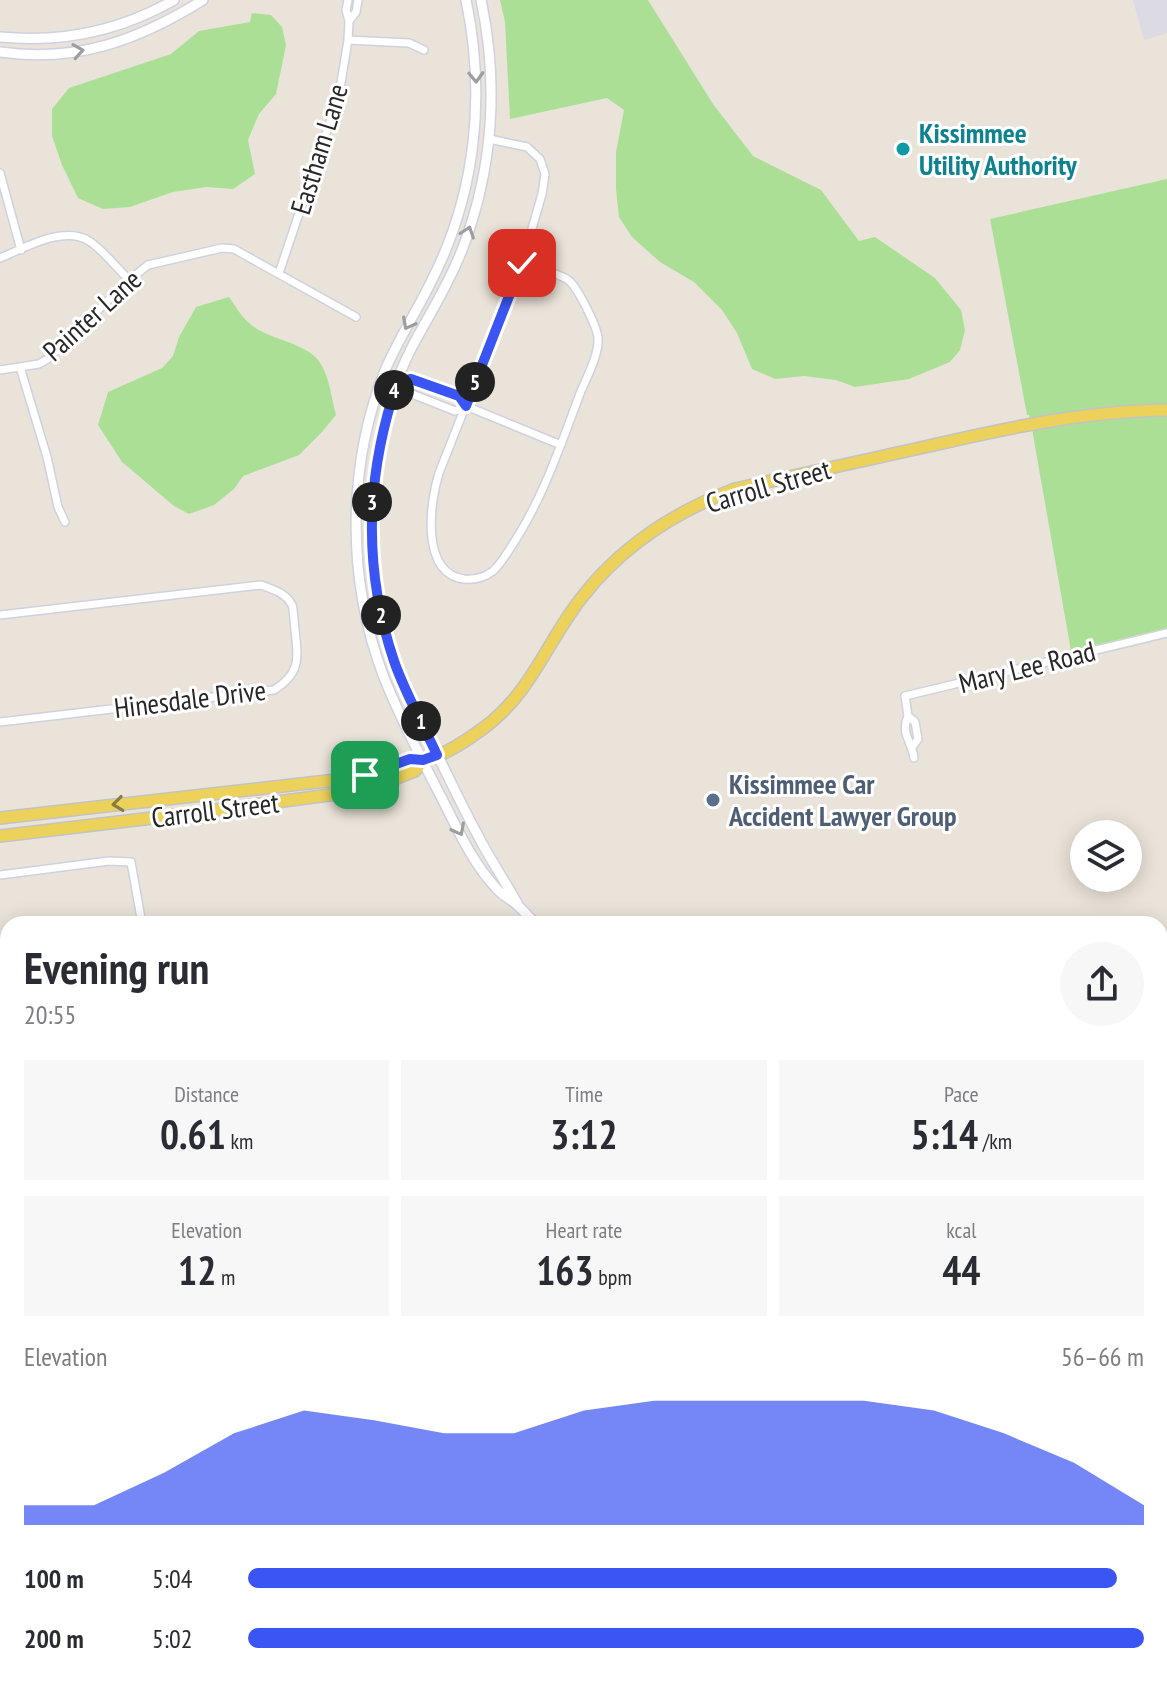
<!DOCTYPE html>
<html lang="en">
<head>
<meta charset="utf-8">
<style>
  body { margin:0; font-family:"PT Sans Narrow",sans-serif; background:#f7f7f7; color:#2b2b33; height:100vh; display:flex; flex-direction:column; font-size:30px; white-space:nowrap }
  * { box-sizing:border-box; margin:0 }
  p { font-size:26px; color:#7c7c81 }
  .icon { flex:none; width:44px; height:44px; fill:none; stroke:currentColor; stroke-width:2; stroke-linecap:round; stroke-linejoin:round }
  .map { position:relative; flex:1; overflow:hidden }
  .details { position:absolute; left:0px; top:916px; width:1168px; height:768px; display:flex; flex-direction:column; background:#fff; border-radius:24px 24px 0 0; box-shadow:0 4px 20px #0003 }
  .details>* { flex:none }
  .controls { position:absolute; left:1070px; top:820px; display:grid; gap:16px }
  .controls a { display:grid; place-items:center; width:72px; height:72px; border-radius:50%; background:#fff; box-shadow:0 4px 20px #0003; font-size:40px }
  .pin { position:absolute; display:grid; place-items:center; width:68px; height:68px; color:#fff; margin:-34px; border-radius:16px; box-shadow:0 4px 12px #0006 }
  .km { position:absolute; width:40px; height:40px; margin:-20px; border-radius:50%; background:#222; color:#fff; font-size:22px; line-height:40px; text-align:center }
  .round { display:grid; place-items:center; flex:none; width:84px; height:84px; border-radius:42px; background:#f7f7f7 }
  .overview { display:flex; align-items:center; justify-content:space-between; height:136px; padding:0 24px }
  h1 { font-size:44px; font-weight:700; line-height:60px }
  .metrics { display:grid; grid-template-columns:repeat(3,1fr); gap:12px; height:136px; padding:8px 24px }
  .metrics div { display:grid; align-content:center; border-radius:0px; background:#f7f7f7; text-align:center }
  .metrics b { font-size:40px; font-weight:700 }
  .metrics small { font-size:22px; font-weight:400 }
  .metrics p { font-size:22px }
  .chart { height:224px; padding:16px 24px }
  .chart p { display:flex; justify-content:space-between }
  .chart svg { width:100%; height:144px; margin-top:8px; fill:#3b55f4; opacity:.7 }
  ul { padding:0 24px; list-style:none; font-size:26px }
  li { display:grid; grid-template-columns:128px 96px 1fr; align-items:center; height:60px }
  li i { height:20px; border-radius:10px; background:#3b55f4 }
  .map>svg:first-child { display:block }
  .industrial { fill:#dcdae2 }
  .green { fill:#acdf96 }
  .water { fill:#6dc3ea }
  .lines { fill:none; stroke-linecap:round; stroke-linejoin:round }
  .minor-casing { stroke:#ced1e0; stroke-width:10 }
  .tertiary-casing { stroke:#ced1e0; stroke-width:12 }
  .primary-casing { stroke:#c3c3c3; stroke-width:14 }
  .minor { stroke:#fff; stroke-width:7 }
  .tertiary { stroke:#fff; stroke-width:9 }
  .primary { stroke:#ecd15b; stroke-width:11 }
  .oneway { stroke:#9e9e9e }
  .oneway2 { stroke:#8a7c41 }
  .route-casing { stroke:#fff; stroke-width:16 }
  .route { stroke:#3b55f4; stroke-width:10 }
  .culture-dot { fill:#0f9aa8; stroke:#fff; stroke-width:3 }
  .service-dot { fill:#5c6f8a; stroke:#fff; stroke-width:3 }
  .labels { text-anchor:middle; stroke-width:6; stroke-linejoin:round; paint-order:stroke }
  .culture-label { font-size:28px; font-weight:bold; fill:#0d838f; stroke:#fff; text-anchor:start }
  .street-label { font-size:28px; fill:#272727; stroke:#fff }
  .service-label { font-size:28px; font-weight:bold; fill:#4e5e75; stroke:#fff; text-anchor:start }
</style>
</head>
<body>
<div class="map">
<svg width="1167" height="1684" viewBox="0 0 1167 1684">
  <rect width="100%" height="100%" fill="#eae3d9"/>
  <!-- industrial -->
  <path class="industrial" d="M1133 0H1167V33L1144 40Z"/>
  <!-- green -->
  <path class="green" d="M500 0H648L713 104 753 156 821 190 859 241 875 237 935 278 961 310 965 330 960 350 950 362 909 379 855 387 836 380 804 376 775 379 752 369 737 333 722 310 694 282 660 262 632 237 619 217 616 189V152L624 110 607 98 510 119 505 22Z
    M252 13 271 15 282 27 286 45 276 94 259 114 248 140 255 174 233 189 206 187 173 192 130 207 103 209 78 198 62 165 52 136V109L69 88 171 54 199 31 250 22Z
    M1167 179V405C1121 406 1076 411 1030 420L1029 415H1027L990 219Z
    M229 297C235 305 240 315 248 322 266 340 304 341 319 361 330 377 331 397 336 415L322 432 299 455 243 476 234 489 214 505 189 514 174 506 122 462 98 425 108 392 162 368 173 356 179 337 196 307Z
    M1167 414V628L1071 651 1032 429 1075 421Z
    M181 1676H267L276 1684H170Z
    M705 1676H814L815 1684H710Z"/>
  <!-- water -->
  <path class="water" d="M8 1214V1587L0 1590V1215Z
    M493 1676H589L590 1684H494Z"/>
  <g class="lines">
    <!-- minor casing -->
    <g class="minor-casing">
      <path id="minor" d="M349 21 356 12 358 0
        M348 40 409 43 424 50
        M489 139 527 147 540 159 545 174 542 194 522 263
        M0 173 21 250
        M0 258C25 248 63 225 89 241 101 248 119 270 129 280
        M522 263C534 267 558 273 568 280 577 286 598 328 598 339 599 354 587 377 581 391 561 444 543 499 511 547 506 555 500 565 493 571 485 577 474 580 464 579 420 573 430 502 439 473Z
        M279 273 339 95 348 40 349 21 346 10 348 0
        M20 367 47 457 58 507 65 522
        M0 370 39 364 49 358 128 281 148 265 222 248 234 249 356 317
        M466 406 455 411 407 392 401 381 411 379 459 396 466 406 561 445
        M0 615 261 585C272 589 286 593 292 605 294 612 294 623 295 630 298 659 301 673 274 690L0 722
        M908 716C900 734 912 741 914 758
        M913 746 918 739 915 722 908 716 905 696 1167 633
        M0 875 109 861 131 862 142 924
        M0 951 8 1000
        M0 1049 8 1048
        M0 1194H8
        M343 1676 344 1684
        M387 1676 389 1684
        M433 1676 434 1684
        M645 1676 647 1684
        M1068 1676V1684
        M63 1684 95 1676
        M1047 1684V1676"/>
    </g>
    <!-- tertiary casing -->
    <g class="tertiary-casing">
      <path id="tertiary" d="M466 0C486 96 476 194 431 282 416 313 397 341 384 373 347 469 347 579 383 675 398 714 418 752 437 789 455 823 470 860 496 888 501 894 508 898 515 903 522 909 529 917 536 924
        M481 0C499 84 493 170 462 250 449 284 429 315 412 347 378 414 366 491 373 565 379 633 403 682 432 743 448 777 465 812 483 845 494 865 506 883 517 903
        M0 37C62 43 120 31 174 0
        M0 52C77 63 139 40 203 0
        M1160 1328 1167 1331
        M825 1676 827 1684"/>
    </g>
    <!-- primary casing -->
    <g class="primary-casing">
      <path id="primary" d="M0 818 345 779C359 776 373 773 387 768 394 766 402 761 409 760 416 759 415 761 421 760 441 759 470 738 485 727 532 692 548 639 583 596 622 546 677 511 735 489 797 475 858 462 920 448 1002 429 1083 411 1167 410
        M0 836 186 814 344 793 389 781 415 771 423 760"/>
    </g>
    <!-- minor -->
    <use href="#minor" class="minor"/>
    <!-- tertiary -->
    <use href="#tertiary" class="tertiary"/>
    <!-- primary -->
    <use href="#primary" class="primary"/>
  </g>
  <!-- one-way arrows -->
  <defs><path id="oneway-chevron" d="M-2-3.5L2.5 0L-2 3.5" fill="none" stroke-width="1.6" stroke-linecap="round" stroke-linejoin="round" transform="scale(2)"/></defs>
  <g class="oneway">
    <use href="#oneway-chevron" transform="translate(78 51) rotate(-9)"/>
    <use href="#oneway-chevron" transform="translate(476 77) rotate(88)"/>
    <use href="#oneway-chevron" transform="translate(468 232) rotate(-71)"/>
    <use href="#oneway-chevron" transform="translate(408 324) rotate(118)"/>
    <use href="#oneway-chevron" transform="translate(459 830) rotate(62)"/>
  </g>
  <use class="oneway2" href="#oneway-chevron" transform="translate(118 804) rotate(173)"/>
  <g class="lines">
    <!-- route casing -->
    <g class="route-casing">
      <path id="route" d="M365 775 410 759 423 760 437 755C423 724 405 693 394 661 362 566 366 474 398 380L401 381 411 379 459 396 466 406 522 263"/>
    </g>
    <!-- route -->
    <use href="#route" class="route"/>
  </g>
  <!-- markers -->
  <circle class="culture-dot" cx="903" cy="149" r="8"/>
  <circle class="service-dot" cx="713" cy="800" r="8"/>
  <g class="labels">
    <!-- culture labels -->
    <g class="culture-label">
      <text x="919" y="143">Kissimmee<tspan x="919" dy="32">Utility Authority</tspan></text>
    </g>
    <!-- street labels -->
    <g class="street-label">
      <text transform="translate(319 149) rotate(-73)" y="10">Eastham Lane</text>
      <text transform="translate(92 315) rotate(-42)" y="10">Painter Lane</text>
      <text transform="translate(768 486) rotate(-16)" y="10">Carroll Street</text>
      <text transform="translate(1027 667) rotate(-14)" y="10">Mary Lee Road</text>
      <text transform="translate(190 699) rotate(-7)" y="10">Hinesdale Drive</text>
      <text transform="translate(215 810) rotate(-7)" y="10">Carroll Street</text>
    </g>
    <!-- service labels -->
    <g class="service-label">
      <text x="729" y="794">Kissimmee Car<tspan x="729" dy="32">Accident Lawyer Group</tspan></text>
    </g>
  </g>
</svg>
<div class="controls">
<a><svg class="icon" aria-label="layers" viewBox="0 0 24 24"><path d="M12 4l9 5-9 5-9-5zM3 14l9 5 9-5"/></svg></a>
</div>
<div class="pin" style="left:365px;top:775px;background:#1e9e55"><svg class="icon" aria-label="arrive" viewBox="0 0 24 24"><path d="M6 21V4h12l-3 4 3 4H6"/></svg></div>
<div class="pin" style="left:522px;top:263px;background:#d93025"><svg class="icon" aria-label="check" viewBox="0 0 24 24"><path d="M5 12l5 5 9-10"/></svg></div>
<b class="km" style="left:421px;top:721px">1</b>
<b class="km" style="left:381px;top:615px">2</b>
<b class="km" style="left:372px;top:502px">3</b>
<b class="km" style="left:394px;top:390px">4</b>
<b class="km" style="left:475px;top:382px">5</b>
<section class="details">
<div class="overview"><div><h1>Evening run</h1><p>20:55</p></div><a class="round"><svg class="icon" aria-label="share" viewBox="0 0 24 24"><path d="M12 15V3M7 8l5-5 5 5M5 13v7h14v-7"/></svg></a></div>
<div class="metrics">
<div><p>Distance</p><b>0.61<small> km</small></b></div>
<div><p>Time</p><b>3:12</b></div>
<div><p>Pace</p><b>5:14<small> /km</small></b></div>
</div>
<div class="metrics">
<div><p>Elevation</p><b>12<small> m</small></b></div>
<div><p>Heart rate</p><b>163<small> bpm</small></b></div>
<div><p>kcal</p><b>44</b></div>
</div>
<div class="chart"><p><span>Elevation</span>56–66 m</p>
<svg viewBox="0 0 160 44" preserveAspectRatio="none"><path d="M0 44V38L10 38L20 28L30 16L40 9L50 12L60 16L70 16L80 9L90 6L100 6L110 6L120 6L130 9L140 16L150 25L160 38V44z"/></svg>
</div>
<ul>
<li><b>100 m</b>5:04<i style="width:97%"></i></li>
<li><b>200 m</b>5:02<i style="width:100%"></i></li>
</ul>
</section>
</div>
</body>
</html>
